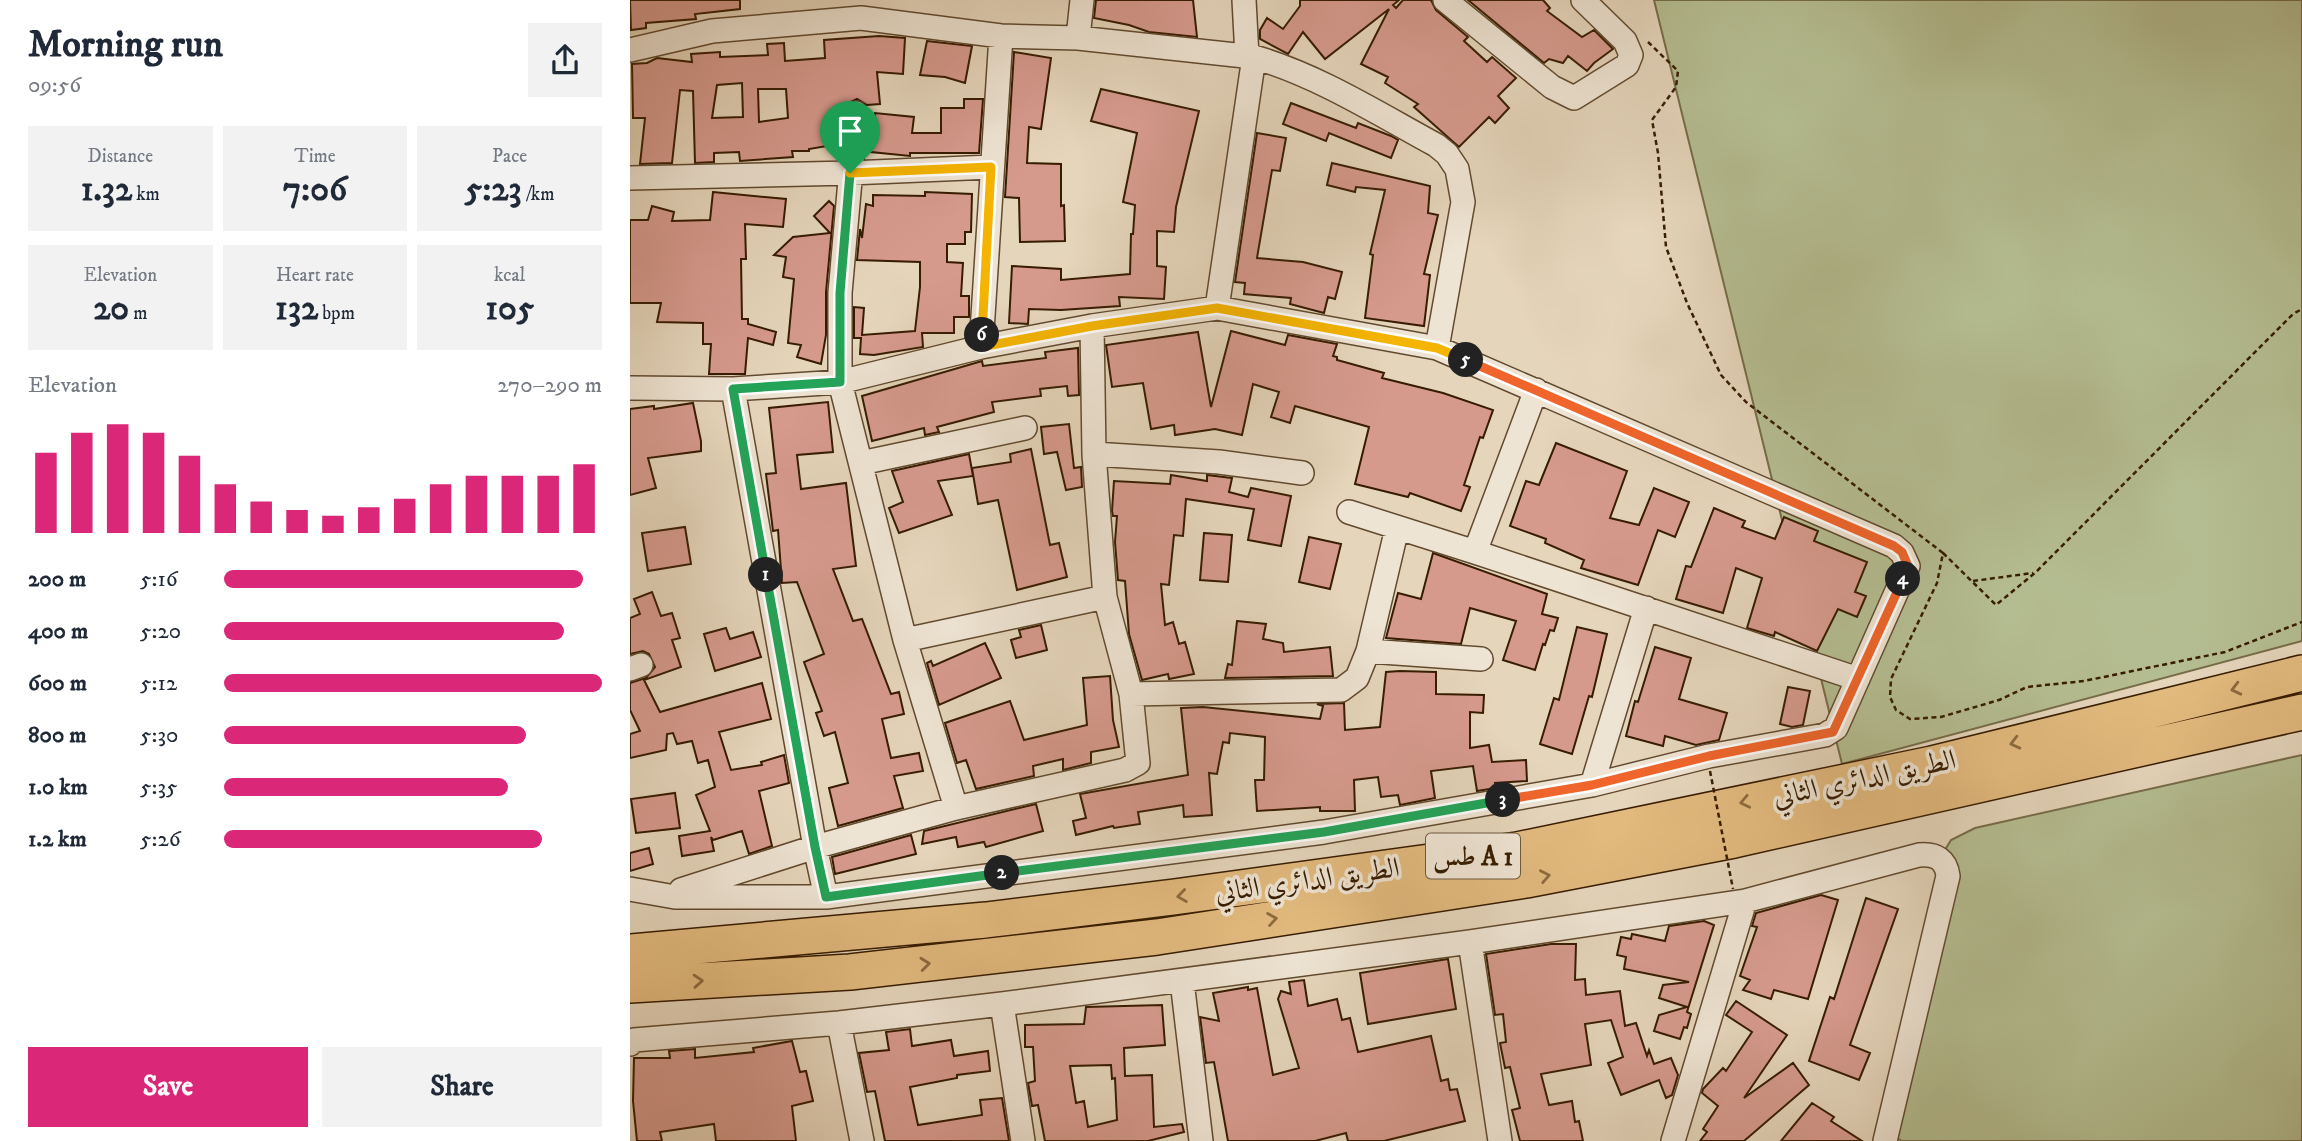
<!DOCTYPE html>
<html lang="en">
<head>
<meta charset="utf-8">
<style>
  body { margin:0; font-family:"IM FELL DW Pica",Amiri,serif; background:#f2f2f3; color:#1f2937; height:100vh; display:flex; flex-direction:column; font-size:26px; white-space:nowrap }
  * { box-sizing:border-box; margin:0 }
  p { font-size:23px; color:#747a83 }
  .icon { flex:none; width:38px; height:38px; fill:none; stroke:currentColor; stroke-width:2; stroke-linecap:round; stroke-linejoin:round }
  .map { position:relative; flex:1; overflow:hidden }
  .drawer { display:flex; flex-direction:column; background:#fff; width:630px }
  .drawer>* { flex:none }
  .pin { position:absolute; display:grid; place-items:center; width:60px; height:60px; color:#fff; margin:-72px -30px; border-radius:50% 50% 50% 0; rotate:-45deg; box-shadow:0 0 7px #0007 }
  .pin .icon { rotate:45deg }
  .km { position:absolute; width:35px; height:35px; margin:-18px; border-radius:50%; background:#222; color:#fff; font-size:19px; line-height:35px; text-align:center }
  .round { display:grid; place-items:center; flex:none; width:74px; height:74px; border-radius:0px; background:#f2f2f3 }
  .headline { display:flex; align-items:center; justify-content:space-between; height:119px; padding:0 28px }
  h1 { font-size:38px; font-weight:800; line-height:52px }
  .stats { display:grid; grid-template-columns:repeat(3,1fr); gap:10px; height:119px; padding:7px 28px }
  .stats div { display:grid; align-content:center; border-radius:0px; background:#f2f2f3; text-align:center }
  .stats b { font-size:35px; font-weight:800 }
  .stats small { font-size:19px; font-weight:400 }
  .stats p { font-size:19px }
  .chart { height:196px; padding:14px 28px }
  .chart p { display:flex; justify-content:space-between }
  .chart svg { width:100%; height:126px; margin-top:7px; stroke:#db2777; stroke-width:6 }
  .button { display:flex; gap:14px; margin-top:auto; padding:14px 28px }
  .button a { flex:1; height:80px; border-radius:0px; background:#db2777; color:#fff; font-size:28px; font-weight:800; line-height:80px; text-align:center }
  .button a+a { background:#f2f2f3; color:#1f2937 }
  ul { padding:0 28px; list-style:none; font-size:23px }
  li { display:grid; grid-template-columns:112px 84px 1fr; align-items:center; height:52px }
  li i { height:18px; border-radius:9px; background:#db2777 }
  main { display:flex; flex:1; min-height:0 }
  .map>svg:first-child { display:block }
  .green { fill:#b4bd91; stroke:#766c48; stroke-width:2 }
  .building { fill:#d69a8d; stroke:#371c00; stroke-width:2; fill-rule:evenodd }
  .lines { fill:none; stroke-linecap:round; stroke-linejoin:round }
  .minor-casing { stroke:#624a2f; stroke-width:26 }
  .highway-casing { stroke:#371c00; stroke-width:38 }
  .path { stroke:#371c00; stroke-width:2.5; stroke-dasharray:5 3.5; stroke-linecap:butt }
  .minor { stroke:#eee4d3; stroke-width:23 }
  .highway { stroke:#e2ba7e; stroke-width:35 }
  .path-bridge { stroke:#371c00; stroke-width:2.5; stroke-dasharray:5 3.5; stroke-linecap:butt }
  .oneway { stroke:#8c6b3f }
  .split-1-casing { stroke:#fff; stroke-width:14 }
  .split-2-casing { stroke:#fff; stroke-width:14 }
  .split-3-casing { stroke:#fff; stroke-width:14 }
  .split-4-casing { stroke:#fff; stroke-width:14 }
  .split-5-casing { stroke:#fff; stroke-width:14 }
  .split-6-casing { stroke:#fff; stroke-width:14 }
  .split-7-casing { stroke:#fff; stroke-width:14 }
  .split-1 { stroke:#22a559; stroke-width:9 }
  .split-2 { stroke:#22a559; stroke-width:9 }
  .split-3 { stroke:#22a559; stroke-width:9 }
  .split-4 { stroke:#f0652b; stroke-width:9 }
  .split-5 { stroke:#f0652b; stroke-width:9 }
  .split-6 { stroke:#f5b400; stroke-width:9 }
  .split-7 { stroke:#f5b400; stroke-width:9 }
  .labels { text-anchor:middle; stroke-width:7; stroke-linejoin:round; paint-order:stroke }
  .shield { fill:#eee4d3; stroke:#6e583f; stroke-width:2 }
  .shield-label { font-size:26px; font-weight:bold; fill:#371c00 }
  .street-label { font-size:28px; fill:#371c00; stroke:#eee4d3 }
</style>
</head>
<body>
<main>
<section class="drawer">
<div class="headline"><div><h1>Morning run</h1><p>09:56</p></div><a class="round"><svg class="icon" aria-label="share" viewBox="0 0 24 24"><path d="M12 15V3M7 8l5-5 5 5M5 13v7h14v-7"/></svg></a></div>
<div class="stats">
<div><p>Distance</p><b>1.32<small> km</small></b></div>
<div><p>Time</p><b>7:06</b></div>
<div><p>Pace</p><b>5:23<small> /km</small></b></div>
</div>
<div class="stats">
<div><p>Elevation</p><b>20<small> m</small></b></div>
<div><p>Heart rate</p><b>132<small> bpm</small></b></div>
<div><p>kcal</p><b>105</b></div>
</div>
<div class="chart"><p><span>Elevation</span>270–290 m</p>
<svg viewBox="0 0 160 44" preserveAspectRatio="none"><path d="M5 44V16M15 44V9M25 44V6M35 44V9M45 44V17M55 44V27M65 44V33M75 44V36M85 44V38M95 44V35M105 44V32M115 44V27M125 44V24M135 44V24M145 44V24M155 44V20"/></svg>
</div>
<ul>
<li><b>200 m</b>5:16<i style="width:95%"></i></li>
<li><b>400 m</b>5:20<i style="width:90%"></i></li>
<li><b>600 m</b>5:12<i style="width:100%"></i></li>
<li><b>800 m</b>5:30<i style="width:80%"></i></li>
<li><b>1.0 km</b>5:35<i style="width:75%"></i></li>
<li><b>1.2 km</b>5:26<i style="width:84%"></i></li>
</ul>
<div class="button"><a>Save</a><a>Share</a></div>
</section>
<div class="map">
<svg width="1672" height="1141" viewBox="0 0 1672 1141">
  <rect width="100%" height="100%" fill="#e5d5bb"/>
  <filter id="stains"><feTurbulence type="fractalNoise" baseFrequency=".00286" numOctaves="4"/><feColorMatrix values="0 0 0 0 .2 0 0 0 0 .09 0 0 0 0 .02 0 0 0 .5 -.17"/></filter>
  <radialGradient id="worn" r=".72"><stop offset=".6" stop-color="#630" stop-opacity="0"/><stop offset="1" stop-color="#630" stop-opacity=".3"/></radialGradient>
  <!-- green -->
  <path class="green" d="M1024 0H1672V641L1212 764Z
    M1672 755V1141H1272L1258 1133 1310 858 1321 840 1345 828Z"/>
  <!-- building -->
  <path class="building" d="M0 0H110V9L65 14 66 19 16 23V28L1 30Z
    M466 0H563L567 37 519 32 499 25 464 18Z
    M670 0H769L763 5 766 8 773 0H801L806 10 838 37 834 41 857 62 862 57 886 78 868 96 879 108 865 123 859 117 829 147 784 107 788 104 755 83 758 77 731 64 759 9 695 59 673 32 658 54 630 39V30L637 18 653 29 670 6Z
    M838 0H913L920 8 917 11 952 37 964 30 983 49 964 63 957 71 938 56 933 63 919 59 914 63Z
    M249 36 275 38 273 74 247 72 250 104 237 105 227 99 209 108 211 122 209 144 179 149V151H162L163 157 110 161 109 152 84 153V162L65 163 63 91 50 90 42 163 10 164 15 118H3L2 64 17 63 27 58 62 62 61 54 90 52V57L138 55 137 44 154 43 155 61 195 58 194 40ZM112 83 113 117 82 118 87 85ZM128 89H156L158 118 129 122Z
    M297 41 342 46 335 83 315 77 290 75Z
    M384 52 421 58 411 129 399 127 397 163 431 164V206L434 205 435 241 390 242 389 198 375 197Z
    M471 89 569 111 546 207 544 232 527 231V266L536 267 534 299 489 297 490 306 431 310 399 309 398 324 379 323 382 266 431 269V280L500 274 501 234H503L505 205 493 202 507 133 461 121Z
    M334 99H353L349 153H280V156L241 152 245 113 284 117 282 133H311V108H334Z
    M661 103 726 128 728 123 761 136 768 140 761 158 699 133 696 141 653 124Z
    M627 133 656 138 650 171 642 170 627 258 673 262 712 272 705 299 698 297 694 313 660 304 661 298 614 294 615 283 605 282Z
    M702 163 800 186 798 213 808 215 794 274 800 275 794 326 735 318 743 255 740 254 755 190 726 187 725 192 697 185Z
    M83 192 156 199 153 227 115 224 116 259H111L112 319H118V324L146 332 143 345 118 338 115 374H79L81 344H73V323L27 322 31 303H0V220H18L22 206 44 212 42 221 80 220Z
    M295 192 342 194 341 232H335V244H317V262L333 263 331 296H339V317H324V333H292L293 347 244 355 230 354 231 338H224V307L234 308 232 335 285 331 290 287V262L227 260 230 229 232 238 236 204 243 206V195L295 196Z
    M199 201 204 206 196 292V335L191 364 167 357 171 345 158 343 164 279 153 277 156 257 144 255 163 237 200 233 184 216Z
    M601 331 655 345 658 335 707 344 703 356 707 357V360L754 373 752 378 813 393 863 410 853 438 850 437 834 485 840 487 831 511 780 493 778 497 725 484 739 427 665 406 660 423 641 417 649 392 623 384 612 435 585 429 545 435 544 425 521 429 513 383 482 387 476 345 568 332 581 407Z
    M448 348 449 395 438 396 437 386 410 389 411 396 362 402 364 412 307 427 309 432 295 435 294 428 242 441 232 396 352 361 353 366 416 358 415 352Z
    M198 402 203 452 167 455 171 489 216 483 226 566 203 569 223 621 232 619 261 694 269 692 274 714 252 719 261 758 289 753 293 771 264 776 273 808 208 826 199 788 218 783 205 732 194 736 186 713 192 711 174 662 194 654 167 582 152 583 148 530 143 531 136 474 146 473 139 408Z
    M63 403 71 441V451L18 458 26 488 0 495V409L24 406V409Z
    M439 424 444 468 451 467 452 487 436 490 427 452 414 454 411 427Z
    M926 443 997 471 980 518 1009 525 1024 488 1059 502 1045 537 1028 530 1008 585 951 568 954 560 915 543 916 539 880 526 896 481 909 485Z
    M401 449 420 545 429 543 437 577 387 590 368 500 348 504 342 468 381 462 380 454Z
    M339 454 343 476 308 481 322 515 269 533 259 508 273 502 262 471Z
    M541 475 577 481V475L602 478 599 492 618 497 621 488 661 496 651 546 618 540 624 509 556 499 553 536 544 535 539 585 531 584 535 625 543 622 549 644 555 642 564 674 539 679 538 674 512 680 499 634 495 581 488 580 485 542 487 516H483L482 511 484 481 540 484Z
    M1084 508 1115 521 1112 527 1145 539 1154 517 1188 531 1184 541 1237 562 1225 592 1236 596 1227 617 1208 609 1187 651 1145 632 1144 636 1117 628 1132 578 1106 568 1093 613 1046 599 1056 566 1061 567Z
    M55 527 61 564 18 571 12 533Z
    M574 533 602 535 598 582 570 580Z
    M679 537 711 544 700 589 669 582Z
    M803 553 917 594 912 614 928 618 924 631 920 630 915 645 913 644 905 670 873 660 886 621 840 608 831 644 756 638 768 593 791 599Z
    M22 592 31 616 42 613 50 638 42 640 51 667 14 680 30 712 132 683 141 719 89 732 101 770 132 765 131 762 154 755 159 783 129 791 142 846 119 854 112 831 83 840 81 837 84 851 52 856 49 836 80 831 66 795 85 787 78 760 68 763 62 741 47 744 43 733 37 734 36 750 0 758V734L10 731 0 710V683L16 678 25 667 19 654 13 651 0 654V618L10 614 4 599Z
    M607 621 636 624 633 639 653 643 654 652 700 647 703 676 595 678 598 664 602 665Z
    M411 625 417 650 386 658 381 640 391 637 389 630Z
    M947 627 977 634 962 697 959 696 942 754 910 744 924 698 929 700Z
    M96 628 100 639 123 632 131 657 85 671 74 634Z
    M355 643 371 678 309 705 297 663 301 661 303 666Z
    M1025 647 1061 658 1049 699 1097 713 1089 740 1066 745 1035 736 1033 746 996 736 1005 701 1008 702Z
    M770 671 806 672V694L854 695 853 713 840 712V748L859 745 862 762 896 760 897 781 865 783 866 788 847 791 843 766 801 771 805 798 770 805 768 795 751 797 748 777 724 780 725 811H690V807L627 811 625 780H634L635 737 600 733 599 743 593 742 587 774 579 773 582 815 554 817 553 805 508 812 510 824 484 828 483 826 446 835 443 821 456 818 450 794 558 775 551 708 573 707 690 719 693 706 687 704 714 703 715 730 750 727 756 672Z
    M480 676 483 720 489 747 461 752V763L433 770V759L403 766 404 776 346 789 336 760 327 763 315 723 380 701 394 740 457 725 453 678Z
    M1158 687 1180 691 1173 725 1162 727 1150 724Z
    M45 793 50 828 6 833 1 799Z
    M406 804 413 831 356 847 354 842 328 847 326 837 292 844 294 831Z
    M281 835 286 854 205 874 202 857Z
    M19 848 23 864 0 871V853Z
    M1191 895 1208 900 1178 999 1144 990 1141 999 1113 990 1120 980 1110 976 1127 927 1122 926 1126 913Z
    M1236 898 1268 909 1220 1045 1240 1053 1229 1080 1179 1061 1200 997 1204 999Z
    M1074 921 1084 925 1057 1012 1061 1014 1057 1028 1054 1027 1050 1039 1024 1031 1029 1015 1057 1007 1029 998 1033 985 1059 982 994 969 996 957 987 955 991 937 1001 939 1002 934 1035 941 1039 926Z
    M921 944H946L945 980 955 979 956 995 990 991 995 1026 1006 1023 1017 1056 1019 1050 1024 1064 1041 1058 1048 1075 1042 1095 1036 1098 1029 1080 991 1095 978 1063 993 1057 981 1020 955 1024 961 1065 911 1074 919 1105 942 1101 945 1122 949 1121 953 1141H890L882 1110 890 1108 880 1067 875 1068 870 1043 876 1042 873 1014 865 1015 856 954Z
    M818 959 826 1009 738 1024 730 973Z
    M674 980 678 1006 707 999 712 1020 720 1018 728 1052 801 1036 811 1081 818 1079 820 1090 827 1089 835 1121 754 1141H718L716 1133 685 1141H598L584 1062 576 1063 570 1017 589 1021 583 993 618 987V990L627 988 643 1075 669 1068 648 999 651 991 661 994 659 982Z
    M1106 1001 1157 1035 1114 1098 1163 1063 1179 1085 1114 1141H1070L1077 1132 1073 1129 1088 1106 1072 1093 1073 1089 1093 1068 1096 1071 1122 1032 1096 1015Z
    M532 1005 535 1045 494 1048 495 1076 522 1075 524 1127 552 1124 554 1132 518 1141H415L408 1105 402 1106 398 1083 405 1081 403 1047H395V1025L454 1024 456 1007ZM481 1065 482 1079 485 1078 487 1120 458 1127 454 1101 446 1103 440 1066Z
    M280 1029 282 1046 321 1040 324 1056 358 1051 360 1071 327 1075V1078L280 1087 288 1125 352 1115 350 1100 372 1098 379 1141H255L245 1091 237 1092 229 1053 259 1050 256 1032Z
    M162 1041 170 1072 176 1071 183 1101 162 1106 166 1141H86L84 1124 30 1132 32 1141H7L3 1101 4 1058H40L39 1051 65 1049V1058L124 1052 123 1048Z
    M1182 1103 1204 1117 1201 1121 1232 1141H1151Z"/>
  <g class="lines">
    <!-- minor casing -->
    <g class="minor-casing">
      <path id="minor" d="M614 0 617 56
        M815 0 922 87 944 98 997 65 1001 55 995 41 953 0
        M448 38 452 0
        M0 50 82 31 231 18 371 36 448 38 624 57C689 76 747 113 806 145L817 154 827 169 833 202 807 348
        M226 113 210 293V382L275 640 326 808
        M0 178 220 173 361 167
        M587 308 624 57
        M351 347 371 36
        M0 388 103 389 210 382 351 347 462 326 587 308 807 348 1264 546 1272 553 1278 566 1206 728 1195 735 1079 756 962 785 694 832 196 897H45L0 889
        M103 389 185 847 196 897
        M464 454 589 462 672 473
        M231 463 395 428
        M719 512 845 552 1228 679
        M845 552 906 390
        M275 640 475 597
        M738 651 851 659
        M0 669 11 665
        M501 694 711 690 727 678 738 651 767 528
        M962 785 1016 608
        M51 890 185 847 326 808 495 770 508 763 501 694 475 597 464 454 462 326
        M840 942 870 1141
        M552 981 571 1141
        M372 1004 393 1141
        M209 1023 232 1141
        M0 1044 4 1040 209 1023 372 1004 840 942 1115 901 1289 855C1306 853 1316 860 1318 876L1255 1141
        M1043 1141 1115 901"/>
    </g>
    <!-- highway casing -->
    <g class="highway-casing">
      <path id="highway" d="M0 952 356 920 544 897 887 850 1302 764 1672 673
        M0 985 220 972 527 937 896 880 1104 840 1672 712"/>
    </g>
    <!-- path -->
    <path class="path" d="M1018 42 1048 71 1046 87 1022 120 1028 153 1036 247 1057 303 1091 375 1116 402 1313 553 1307 583 1261 679 1260 697 1266 710 1280 719 1311 717 1369 700 1397 687 1454 681 1595 652 1672 622
      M1313 553 1366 605 1406 572 1663 314 1672 309
      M1343 581 1403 573"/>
    <!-- minor -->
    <use href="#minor" class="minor"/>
    <!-- highway -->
    <use href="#highway" class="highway"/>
    <!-- path-bridge -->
    <path class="path-bridge" d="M1080 771 1103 889"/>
  </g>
  <!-- one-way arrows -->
  <defs><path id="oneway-chevron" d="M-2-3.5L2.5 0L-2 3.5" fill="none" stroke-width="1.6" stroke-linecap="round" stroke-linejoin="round" transform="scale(1.75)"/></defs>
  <g class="oneway">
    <use href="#oneway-chevron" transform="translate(1606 689) rotate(166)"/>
    <use href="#oneway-chevron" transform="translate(1385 743) rotate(166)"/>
    <use href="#oneway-chevron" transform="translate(1115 802) rotate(168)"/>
    <use href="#oneway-chevron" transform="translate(915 876) rotate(-11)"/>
    <use href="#oneway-chevron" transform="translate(552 896) rotate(172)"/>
    <use href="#oneway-chevron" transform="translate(642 919) rotate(-9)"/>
    <use href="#oneway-chevron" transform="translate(295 964) rotate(-6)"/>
    <use href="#oneway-chevron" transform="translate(68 981) rotate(-4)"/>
  </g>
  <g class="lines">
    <!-- split-1 casing -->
    <g class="split-1-casing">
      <path id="split-1" d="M136 575 103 389 210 382V293L220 173"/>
    </g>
    <!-- split-2 casing -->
    <g class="split-2-casing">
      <path id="split-2" d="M136 575 185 847 196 897 372 873"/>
    </g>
    <!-- split-3 casing -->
    <g class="split-3-casing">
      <path id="split-3" d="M372 873 694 832 873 800"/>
    </g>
    <!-- split-4 casing -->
    <g class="split-4-casing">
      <path id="split-4" d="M873 800 962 785 1079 756 1203 732 1273 579"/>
    </g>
    <!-- split-5 casing -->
    <g class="split-5-casing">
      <path id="split-5" d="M836 360 1264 546 1272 552 1278 566 1273 579"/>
    </g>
    <!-- split-6 casing -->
    <g class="split-6-casing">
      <path id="split-6" d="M352 335 351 347 462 326 587 308 807 348 836 360"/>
    </g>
    <!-- split-7 casing -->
    <g class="split-7-casing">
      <path id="split-7" d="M220 173 361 167 352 335"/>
    </g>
    <!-- split-1 -->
    <use href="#split-1" class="split-1"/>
    <!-- split-2 -->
    <use href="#split-2" class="split-2"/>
    <!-- split-3 -->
    <use href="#split-3" class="split-3"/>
    <!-- split-4 -->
    <use href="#split-4" class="split-4"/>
    <!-- split-5 -->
    <use href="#split-5" class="split-5"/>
    <!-- split-6 -->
    <use href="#split-6" class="split-6"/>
    <!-- split-7 -->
    <use href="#split-7" class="split-7"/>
  </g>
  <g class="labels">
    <!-- shield labels -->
    <rect class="shield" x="796" y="833.5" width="94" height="45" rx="5"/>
    <g class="shield-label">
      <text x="843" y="865">طس A 1</text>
    </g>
    <!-- street labels -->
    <g class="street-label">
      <text transform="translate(1234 777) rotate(-12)" y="10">الطريق الدائري الثاني</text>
      <text transform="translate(677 879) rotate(-8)" y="10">الطريق الدائري الثاني</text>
    </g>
  </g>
  <rect width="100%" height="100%" filter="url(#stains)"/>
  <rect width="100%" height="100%" fill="url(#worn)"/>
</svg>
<div class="pin" style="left:220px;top:173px;background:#1e9e55"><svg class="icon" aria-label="arrive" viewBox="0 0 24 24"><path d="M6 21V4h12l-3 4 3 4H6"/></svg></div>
<b class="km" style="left:136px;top:575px">1</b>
<b class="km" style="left:372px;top:873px">2</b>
<b class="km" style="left:873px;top:800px">3</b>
<b class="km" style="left:1273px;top:579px">4</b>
<b class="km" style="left:836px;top:360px">5</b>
<b class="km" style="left:352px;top:335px">6</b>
</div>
</main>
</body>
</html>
